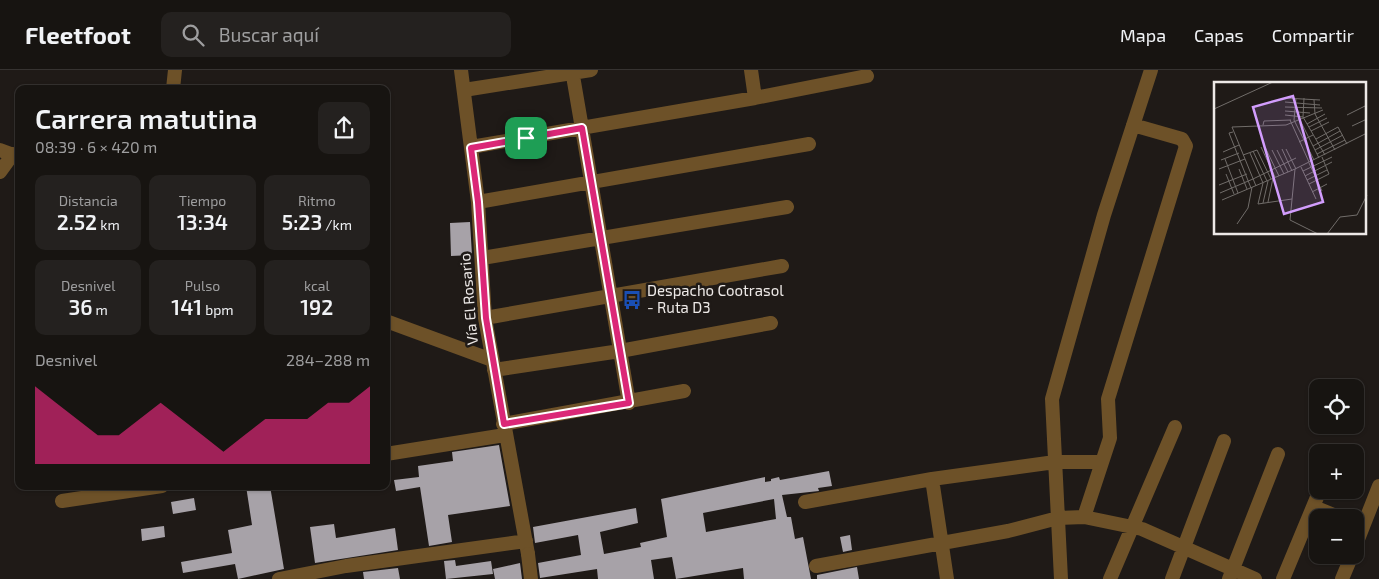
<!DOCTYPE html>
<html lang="es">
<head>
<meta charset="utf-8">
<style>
  body { margin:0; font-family:"Exo 2",sans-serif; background:#24211f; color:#f1f3f6; height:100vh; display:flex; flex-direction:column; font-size:19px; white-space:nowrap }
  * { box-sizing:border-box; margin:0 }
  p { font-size:16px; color:#9e9e9f }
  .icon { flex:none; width:28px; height:28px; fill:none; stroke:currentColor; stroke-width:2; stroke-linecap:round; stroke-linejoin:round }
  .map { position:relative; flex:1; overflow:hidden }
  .side { position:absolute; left:15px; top:15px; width:375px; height:405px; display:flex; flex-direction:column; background:#171411; border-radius:10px; box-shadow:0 1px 4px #0004,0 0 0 1px #363331 }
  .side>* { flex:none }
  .fabs { position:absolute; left:1309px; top:309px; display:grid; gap:10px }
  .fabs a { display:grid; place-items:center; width:55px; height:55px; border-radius:10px; background:#171411; box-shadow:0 1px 4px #0004,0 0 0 1px #363331; font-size:25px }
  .pin { position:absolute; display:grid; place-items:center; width:42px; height:42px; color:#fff; margin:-21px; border-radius:10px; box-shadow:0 2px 8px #0006 }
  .round { display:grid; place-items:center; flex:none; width:52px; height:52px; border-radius:10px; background:#24211f }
  .summary { display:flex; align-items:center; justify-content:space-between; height:85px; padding:0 20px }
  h1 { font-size:28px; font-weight:600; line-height:38px }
  .stats { display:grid; grid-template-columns:repeat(3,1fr); gap:8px; height:85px; padding:5px 20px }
  .stats div { display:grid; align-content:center; border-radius:10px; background:#24211f; text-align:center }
  .stats b { font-size:21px; font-weight:600 }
  .stats small { font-size:14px; font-weight:400 }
  .stats p { font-size:14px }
  .chart { height:140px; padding:10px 20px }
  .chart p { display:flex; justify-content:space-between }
  .chart svg { width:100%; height:90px; margin-top:5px; fill:#db2777; opacity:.7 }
  header { display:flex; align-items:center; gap:30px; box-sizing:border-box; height:70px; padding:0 25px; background:#171411; border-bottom:1px solid #363331 }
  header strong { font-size:24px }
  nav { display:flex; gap:28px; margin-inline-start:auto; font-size:18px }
  .search { width:350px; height:45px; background:#24211f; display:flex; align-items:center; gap:12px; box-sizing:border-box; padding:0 18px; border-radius:10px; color:#9e9e9f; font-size:19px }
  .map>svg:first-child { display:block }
  .building { fill:#a7a2a8; fill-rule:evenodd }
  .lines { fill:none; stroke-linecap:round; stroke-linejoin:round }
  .minor { stroke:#6d5128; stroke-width:14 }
  .tertiary { stroke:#6d5128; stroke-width:14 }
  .route-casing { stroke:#fff; stroke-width:10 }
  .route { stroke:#db2777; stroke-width:6 }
  .labels { text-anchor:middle; stroke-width:5; stroke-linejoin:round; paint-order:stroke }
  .poi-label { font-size:15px; fill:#ede9e7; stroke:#1f1a17; text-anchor:start }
  .street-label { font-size:15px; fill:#ede9e7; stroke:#1f1a17 }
  .inset-road { fill:none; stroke:#716d6a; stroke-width:1 }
  .view { fill:#d29dfd; fill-opacity:0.15; stroke:#d29dfd; stroke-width:2.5 }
  .inset-edge { fill:none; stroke:#ede9e7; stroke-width:2.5 }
</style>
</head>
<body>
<header>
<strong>Fleetfoot</strong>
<div class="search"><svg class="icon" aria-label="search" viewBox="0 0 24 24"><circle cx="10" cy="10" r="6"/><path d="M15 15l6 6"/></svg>Buscar aquí</div>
<nav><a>Mapa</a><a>Capas</a><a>Compartir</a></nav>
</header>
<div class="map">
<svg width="1379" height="509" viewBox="0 0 1379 509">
  <rect width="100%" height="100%" fill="#1f1a17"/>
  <!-- building -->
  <path class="building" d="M470 152 472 185 451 186 450 153Z
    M499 375 510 436 448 445 452 472 429 476 420 417 396 421 394 410 419 407 418 396 453 391 452 382Z
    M829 401 832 416 818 418 819 421 782 425 787 447H791L795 469 803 467 811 509H744L743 498 676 509 672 487 651 490 654 509H598L597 499 540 508 538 493 581 485 578 465 535 473 533 457 636 438 638 453 600 462 604 484 641 477 640 473 667 467 661 429 765 407V412L771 411V409L779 407 780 410ZM774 429 776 449 706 462 703 443Z
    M246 416H270L284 499 238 509 235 494 183 503 181 492 232 483 228 460 252 455Z
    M194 428 196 440 173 444 171 432Z
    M334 454 336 468 395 458 398 480 315 493 310 457Z
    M164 456 165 467 142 471 141 459Z
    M850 465 852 480 843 482 840 467Z
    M455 490 456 496 491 491 493 504 446 509 444 491Z
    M520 493 522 509H495L493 499Z
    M857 497 859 509H817V505Z
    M398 498 400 509H364L363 502Z"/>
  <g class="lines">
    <!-- minor -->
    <path class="minor" d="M461 0 478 132 485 248 528 484
      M572 0 629 333
      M751 0 755 28
      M173 19 175 0
      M464 20 591 0
      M471 77 755 28 867 6
      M0 80 19 87
      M0 102 13 84
      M478 132 809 74
      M482 188 787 137
      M485 248 782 196
      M386 251 492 290
      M494 300 620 281 771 253
      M503 354 684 321
      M386 384 505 365
      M932 409 947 509
      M62 431 162 416
      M805 432 932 409 1055 392H1101
      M1314 437 1341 448
      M1084 447 1110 368 1108 329 1186 76 1182 69 1133 55
      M1355 477 1379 416
      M816 496 1008 461 1058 448 1084 447 1142 459 1255 509
      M279 509 346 496 526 471
      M1061 509 1052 329 1104 145 1151 0
      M1110 509 1175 357
      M1172 509 1224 371
      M1229 509 1278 384
      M1283 509 1320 420
      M1342 509 1352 485"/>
    <!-- tertiary -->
    <path class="tertiary" d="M528 484 531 509"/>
  </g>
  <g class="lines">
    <!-- route casing -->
    <g class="route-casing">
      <path id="route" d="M582 58 629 333 504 354 486 248 478 132 471 78Z"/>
    </g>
    <!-- route -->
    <use href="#route" class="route"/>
  </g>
  <!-- icons -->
  <defs>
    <g id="bus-bare" transform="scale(1.5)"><path d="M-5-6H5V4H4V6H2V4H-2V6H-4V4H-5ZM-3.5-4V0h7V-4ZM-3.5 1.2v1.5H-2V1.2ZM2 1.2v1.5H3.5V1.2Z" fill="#1a4fb4" stroke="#1f1a17" stroke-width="2.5" paint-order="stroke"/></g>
  </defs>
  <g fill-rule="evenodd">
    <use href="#bus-bare" x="632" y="230"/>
  </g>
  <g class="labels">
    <!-- poi labels -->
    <g class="poi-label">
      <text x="647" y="226">Despacho Cootrasol<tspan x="647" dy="17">- Ruta D3</tspan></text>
    </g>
    <!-- street labels -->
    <g class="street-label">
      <text transform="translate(469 229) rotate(-95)" y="5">Vía El Rosario</text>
    </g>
  </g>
  <!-- overview -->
  <g transform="translate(1214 12)">
    <rect width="152" height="152" fill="#1f1a17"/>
    <path class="inset-road" d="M71 16 106 18M90 16 89 35 111 73M82 17 80 38 100 78M100 18 101 32 121 68M71 20 106 23M71 25 108 26M0 27 59 0M71 29 96 31M71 33 89 35M133 33 153 23M76 38 95 80M86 38 105 76M93 42 111 32M49 43 50 39 77 38M138 44 153 37M95 45 113 36M97 49 115 40M19 50 15 51 37 106M102 57 124 45 133 62M85 60 99 53M99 64 126 49M47 65 61 95M51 65 65 94M68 67 78 89M72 67 82 87M58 68 70 92M63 68 74 90M101 68 129 53M39 69 53 99M9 70 25 63M36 71 49 101M103 72 131 58M29 73 43 68 57 97M11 77 24 111M7 78 25 71M95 81 108 109M87 85 102 117M5 87 31 77M25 87 33 107M81 87 76 138 104 152M89 89 118 75M12 92 20 112M91 94 118 80M39 97 82 76M93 98 113 88M49 101 44 122 78 117M95 102 115 92 108 75M5 103 33 92M42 104 18 45 72 43 109 28M98 110 113 102M6 111 39 97M8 118 81 87 153 51M54 120 59 96M49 121 54 99M23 142 34 126 38 105M113 152 126 135 143 133 153 113"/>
    <path class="view" d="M79 14 109 120 70 132 39 25Z"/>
    <rect width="152" height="152" class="inset-edge"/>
  </g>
</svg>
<div class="fabs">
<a><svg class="icon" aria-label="locate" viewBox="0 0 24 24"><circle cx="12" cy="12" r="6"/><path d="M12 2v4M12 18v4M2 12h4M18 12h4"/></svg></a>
<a>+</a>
<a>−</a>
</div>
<div class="pin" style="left:526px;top:68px;background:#1e9e55"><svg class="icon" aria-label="arrive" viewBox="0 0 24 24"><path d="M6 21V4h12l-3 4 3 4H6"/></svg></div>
<section class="side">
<div class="summary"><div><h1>Carrera matutina</h1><p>08:39 · 6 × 420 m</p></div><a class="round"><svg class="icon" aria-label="share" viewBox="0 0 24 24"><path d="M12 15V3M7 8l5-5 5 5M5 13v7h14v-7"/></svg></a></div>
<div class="stats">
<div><p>Distancia</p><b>2.52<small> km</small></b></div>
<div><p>Tiempo</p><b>13:34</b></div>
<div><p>Ritmo</p><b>5:23<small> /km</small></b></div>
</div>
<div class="stats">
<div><p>Desnivel</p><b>36<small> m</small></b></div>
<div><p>Pulso</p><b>141<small> bpm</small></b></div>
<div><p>kcal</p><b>192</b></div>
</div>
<div class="chart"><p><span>Desnivel</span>284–288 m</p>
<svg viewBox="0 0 160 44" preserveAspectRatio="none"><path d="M0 44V6L10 14L20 22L30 30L40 30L50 22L60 14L70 22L80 30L90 38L100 30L110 22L120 22L130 22L140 14L150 14L160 6V44z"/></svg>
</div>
</section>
</div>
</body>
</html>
